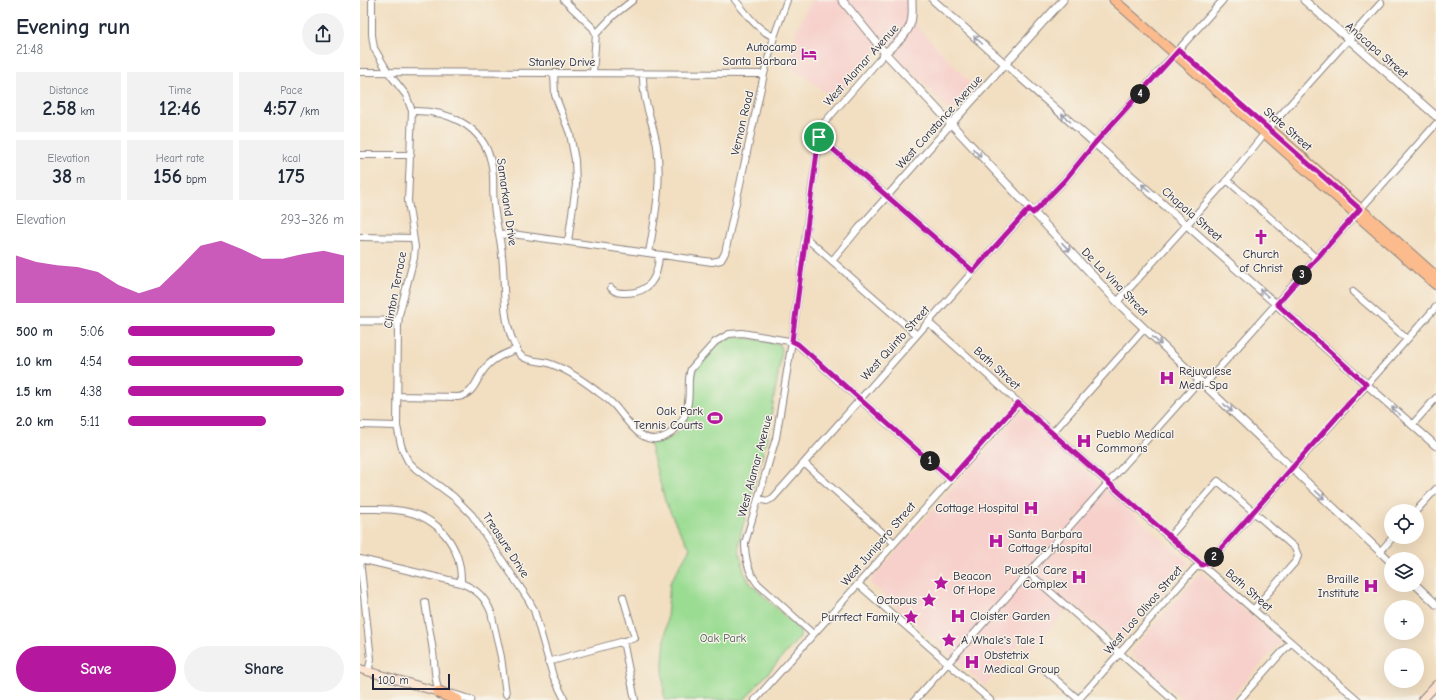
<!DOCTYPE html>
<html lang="en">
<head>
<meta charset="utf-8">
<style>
  body { margin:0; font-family:"Comic Neue",sans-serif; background:#f2f2f3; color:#1f2937; height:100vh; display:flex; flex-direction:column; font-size:15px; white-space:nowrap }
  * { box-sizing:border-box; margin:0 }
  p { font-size:13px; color:#747a83 }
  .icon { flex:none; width:22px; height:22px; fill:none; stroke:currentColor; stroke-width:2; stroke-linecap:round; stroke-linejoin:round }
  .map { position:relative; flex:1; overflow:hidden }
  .panel { display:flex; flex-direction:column; background:#fff; width:360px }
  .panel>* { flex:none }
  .controls { position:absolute; left:1024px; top:504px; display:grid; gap:8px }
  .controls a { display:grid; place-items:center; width:40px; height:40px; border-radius:50%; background:#fff; box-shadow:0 4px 16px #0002; font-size:20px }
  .scale { position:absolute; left:12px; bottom:10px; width:78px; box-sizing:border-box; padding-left:4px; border:2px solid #22223b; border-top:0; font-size:11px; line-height:14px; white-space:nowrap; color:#22223b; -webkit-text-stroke:3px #f7f3e8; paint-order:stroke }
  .pin { position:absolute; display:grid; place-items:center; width:34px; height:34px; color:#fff; margin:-17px; border:2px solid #fff; border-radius:50%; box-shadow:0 1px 4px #0007 }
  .km { position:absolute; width:20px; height:20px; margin:-10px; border-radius:50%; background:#222; color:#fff; font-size:11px; line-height:20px; text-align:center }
  .round { display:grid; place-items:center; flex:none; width:42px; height:42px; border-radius:21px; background:#f2f2f3 }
  .headline { display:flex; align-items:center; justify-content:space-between; height:68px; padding:0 16px }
  h1 { font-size:22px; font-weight:700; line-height:30px }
  .stats { display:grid; grid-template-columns:repeat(3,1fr); gap:6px; height:68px; padding:4px 16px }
  .stats div { display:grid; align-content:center; border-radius:0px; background:#f2f2f3; text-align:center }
  .stats b { font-size:20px; font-weight:700 }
  .stats small { font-size:11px; font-weight:400 }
  .stats p { font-size:11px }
  .chart { height:112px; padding:8px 16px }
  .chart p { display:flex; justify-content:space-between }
  .chart svg { width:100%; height:72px; margin-top:4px; fill:#b5179e; opacity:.7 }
  .primary-button { display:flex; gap:8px; margin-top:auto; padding:8px 16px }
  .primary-button a { flex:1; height:46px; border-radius:24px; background:#b5179e; color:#fff; font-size:16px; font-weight:700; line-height:46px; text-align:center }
  .primary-button a+a { background:#f2f2f3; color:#1f2937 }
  ul { padding:0 16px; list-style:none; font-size:13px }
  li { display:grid; grid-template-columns:64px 48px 1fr; align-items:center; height:30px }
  li i { height:10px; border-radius:5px; background:#b5179e }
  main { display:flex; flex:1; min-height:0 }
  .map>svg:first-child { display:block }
  .built { fill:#f7d0cb }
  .green { fill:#9adc92; stroke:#5e7f66 }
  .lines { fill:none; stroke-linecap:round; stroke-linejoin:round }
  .minor-casing { stroke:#8a807e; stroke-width:8 }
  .tertiary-casing { stroke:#8a807e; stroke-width:9 }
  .secondary-casing { stroke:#8a807e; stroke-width:10 }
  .primary-casing { stroke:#8a807e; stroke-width:11 }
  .motorway-casing { stroke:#8a807e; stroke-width:13 }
  .minor { stroke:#fff; stroke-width:6 }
  .tertiary { stroke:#fff; stroke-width:7 }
  .secondary { stroke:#fde4d1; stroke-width:8 }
  .primary { stroke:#fbbb8c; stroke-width:9 }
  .motorway { stroke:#fbbb8c; stroke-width:11 }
  .oneway { stroke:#9c9ca7 }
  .route-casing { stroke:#fff; stroke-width:8 }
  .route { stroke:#b5179e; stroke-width:5 }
  .labels { text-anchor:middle; stroke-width:3; stroke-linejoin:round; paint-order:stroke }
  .poi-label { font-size:12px; fill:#22223b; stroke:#f7f3e8; text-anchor:end }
  .street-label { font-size:12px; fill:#22223b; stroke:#f7f3e8 }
  .park-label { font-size:12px; fill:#465a55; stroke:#f7f3e8 }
</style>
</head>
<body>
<main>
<section class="panel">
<div class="headline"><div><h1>Evening run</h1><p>21:48</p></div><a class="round"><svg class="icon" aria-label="share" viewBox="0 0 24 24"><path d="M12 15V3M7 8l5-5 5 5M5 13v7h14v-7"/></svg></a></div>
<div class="stats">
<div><p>Distance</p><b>2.58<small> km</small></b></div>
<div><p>Time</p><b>12:46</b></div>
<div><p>Pace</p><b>4:57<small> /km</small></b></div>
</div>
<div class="stats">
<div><p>Elevation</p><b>38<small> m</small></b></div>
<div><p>Heart rate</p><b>156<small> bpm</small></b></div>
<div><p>kcal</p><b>175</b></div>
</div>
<div class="chart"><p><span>Elevation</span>293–326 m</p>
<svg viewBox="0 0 160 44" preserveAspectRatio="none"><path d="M0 44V15L10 19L20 21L30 22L40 25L50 33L60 38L70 34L80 22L90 9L100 6L110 11L120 17L130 17L140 14L150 12L160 15V44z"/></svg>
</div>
<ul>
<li><b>500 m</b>5:06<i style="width:68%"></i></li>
<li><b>1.0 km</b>4:54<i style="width:81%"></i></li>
<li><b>1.5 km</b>4:38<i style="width:100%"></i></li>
<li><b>2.0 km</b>5:11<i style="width:64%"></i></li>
</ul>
<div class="primary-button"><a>Save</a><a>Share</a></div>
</section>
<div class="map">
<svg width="1076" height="700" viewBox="0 0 1076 700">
  <rect width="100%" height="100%" fill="#f7f3e8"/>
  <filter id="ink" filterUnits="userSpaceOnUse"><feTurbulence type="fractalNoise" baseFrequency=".025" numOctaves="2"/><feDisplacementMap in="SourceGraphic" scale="8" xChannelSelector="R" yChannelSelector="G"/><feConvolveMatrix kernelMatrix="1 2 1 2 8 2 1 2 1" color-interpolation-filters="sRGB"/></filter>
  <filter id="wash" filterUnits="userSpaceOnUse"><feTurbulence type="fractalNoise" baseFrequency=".012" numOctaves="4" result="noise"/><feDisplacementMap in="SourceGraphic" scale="16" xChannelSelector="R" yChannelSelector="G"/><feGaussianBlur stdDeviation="0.9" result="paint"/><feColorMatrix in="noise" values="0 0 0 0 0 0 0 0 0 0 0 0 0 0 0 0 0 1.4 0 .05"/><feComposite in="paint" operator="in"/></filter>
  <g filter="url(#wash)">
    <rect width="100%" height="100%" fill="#f2dec0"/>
    <!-- built -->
    <path class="built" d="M451 0H551L556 25 614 87 591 113 537 55 530 37H523L514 55 474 99 429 66 436 32Z
      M660 414 662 415 829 563 758 643 713 603 670 652 660 643 625 686 509 582 657 415Z
      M841 572 920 642 869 700H823L770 653Z"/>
    <!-- green -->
    <path class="green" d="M382 337 419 344 422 350 408 434 381 533 379 544 380 555 384 572 390 583 440 631V637L384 700H304L303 662 310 583 330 548 318 528 305 501 289 442C312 445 329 424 332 403 333 393 332 384 334 375 335 368 358 343 364 340 370 337 375 337 382 337Z"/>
  </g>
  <g filter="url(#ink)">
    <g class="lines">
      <!-- minor casing -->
      <g class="minor-casing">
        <path id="minor" d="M12 0V35L14 48 28 72 46 95 52 111 48 201 55 247 54 258 39 315 38 325 37 426 41 445 44 453 48 461 56 469 94 497 112 515 168 599 174 610 193 676 205 700
          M204 0 233 28 236 34 233 73
          M375 0C387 14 396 29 414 37
          M236 34 254 15 273 0
          M0 72 404 74
          M194 73 195 95 210 134 215 160 216 185 208 242
          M283 74C282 101 293 121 297 146 302 183 295 217 289 253
          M52 111C87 110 123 125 131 162 135 176 132 190 134 204 135 221 141 238 142 255 146 290 140 319 158 352 163 362 179 360 188 363 204 368 224 381 238 392 244 396 249 400 254 405 267 419 282 449 306 436 318 430 327 415 328 402 330 391 327 379 331 369L355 342 369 334 382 333 435 342 590 479
          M459 137 613 271
          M0 155H51
          M867 180 956 258
          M673 213 705 180 735 143 863 0
          M140 235 152 234 352 262 361 260 365 253 404 74 414 37 427 0
          M0 237 53 238
          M446 238 557 335
          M472 261 499 228 591 124
          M251 288C255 293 260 293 265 293 290 293 298 278 299 255
          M993 292 1047 339
          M757 302 867 180 909 128 1021 3
          M568 322 809 537 998 700
          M844 385 1076 124
          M37 396 98 397C117 394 116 375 129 364 137 356 147 353 157 349
          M0 425 37 426
          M1052 425 1076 398
          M693 432 784 329
          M444 463 534 543
          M398 499 407 501 413 498 631 251 669 209
          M0 509C14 509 29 508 43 511 79 517 102 547 101 583
          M1056 511 1076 489
          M809 537 858 481 935 548 938 556 936 561 894 609
          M1020 552 1033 537
          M0 559 101 583C116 589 125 597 131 612L141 657 146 694
          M0 560 11 659 8 672
          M669 573 813 700
          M498 584 630 700
          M65 602C67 619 71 635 73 652 75 665 74 679 79 692
          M453 634 398 584C388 572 385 558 385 543L416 438 432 341 452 187 461 129 465 122 525 53
          M263 641 275 700
          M188 662 275 638 263 597
          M684 669 718 699
          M395 700 659 403
          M555 700 839 381
          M718 700 835 568 849 562 1076 307
          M879 700 931 642"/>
      </g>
      <!-- tertiary casing -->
      <g class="tertiary-casing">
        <path id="tertiary" d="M482 0 525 53 763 308 1031 562
          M573 0 1076 446
          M944 0 1076 116
          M525 53C534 45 548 35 551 22 553 15 552 7 552 0
          M591 124 703 0
          M0 321H38
          M1056 585 1076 604
          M92 694 111 700"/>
      </g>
      <!-- secondary casing -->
      <g class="secondary-casing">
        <path id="secondary" d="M0 669 79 692
          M1062 700 1076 685"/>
      </g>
      <!-- primary casing -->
      <g class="primary-casing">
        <path id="primary" d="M754 0 1076 285
          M914 132 1076 276"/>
      </g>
      <!-- motorway casing -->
      <g class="motorway-casing">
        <path id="motorway" d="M79 692 97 700"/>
      </g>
      <!-- minor -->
      <use href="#minor" class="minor"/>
      <!-- tertiary -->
      <use href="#tertiary" class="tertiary"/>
      <!-- secondary -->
      <use href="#secondary" class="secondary"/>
      <!-- primary -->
      <use href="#primary" class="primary"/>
      <!-- motorway -->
      <use href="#motorway" class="motorway"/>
    </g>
    <!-- one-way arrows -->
    <defs><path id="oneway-shaft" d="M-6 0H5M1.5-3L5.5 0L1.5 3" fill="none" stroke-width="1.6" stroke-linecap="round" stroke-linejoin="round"/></defs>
    <g class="oneway">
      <use href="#oneway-shaft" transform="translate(618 40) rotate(-138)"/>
      <use href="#oneway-shaft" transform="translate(706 118) rotate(-139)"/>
      <use href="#oneway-shaft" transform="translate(617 153) rotate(47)"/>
      <use href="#oneway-shaft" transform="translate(786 188) rotate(-139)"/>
      <use href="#oneway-shaft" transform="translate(706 247) rotate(47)"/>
      <use href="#oneway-shaft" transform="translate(904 293) rotate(-138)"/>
      <use href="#oneway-shaft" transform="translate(797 341) rotate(43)"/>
      <use href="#oneway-shaft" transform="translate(868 408) rotate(43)"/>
      <use href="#oneway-shaft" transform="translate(1036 411) rotate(-138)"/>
      <use href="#oneway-shaft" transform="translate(960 495) rotate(43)"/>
    </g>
  </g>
  <g class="lines" filter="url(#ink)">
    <!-- route casing -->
    <g class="route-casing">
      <path id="route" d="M819 50 1000 209 917 304 1006 384 849 562 842 565 658 403 590 479 438 344 432 341 459 137 613 271 665 213 669 209 673 213 705 180 735 143Z"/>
    </g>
    <!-- route -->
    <use href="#route" class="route"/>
  </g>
  <!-- icons -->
  <defs>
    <g id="hotel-bare" transform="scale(1.2)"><path d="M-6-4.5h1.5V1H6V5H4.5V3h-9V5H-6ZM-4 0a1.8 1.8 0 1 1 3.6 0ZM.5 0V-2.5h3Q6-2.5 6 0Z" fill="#b5179e" stroke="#f7f3e8" stroke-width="2.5" paint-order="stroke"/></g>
    <g id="church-bare" transform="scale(1.2)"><path d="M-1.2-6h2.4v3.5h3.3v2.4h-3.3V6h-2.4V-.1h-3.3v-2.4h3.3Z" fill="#b5179e" stroke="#f7f3e8" stroke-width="2.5" paint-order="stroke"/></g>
    <g id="hospital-bare" transform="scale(1.2)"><path d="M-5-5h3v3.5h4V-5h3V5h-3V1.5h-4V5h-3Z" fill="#b5179e" stroke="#f7f3e8" stroke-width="2.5" paint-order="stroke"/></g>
    <g id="stadium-bare" transform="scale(1.2)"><path d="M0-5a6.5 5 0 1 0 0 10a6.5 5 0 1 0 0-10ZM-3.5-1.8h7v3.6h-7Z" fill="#b5179e" stroke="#f7f3e8" stroke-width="2.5" paint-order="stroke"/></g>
    <g id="sight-bare" transform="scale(1.2)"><path d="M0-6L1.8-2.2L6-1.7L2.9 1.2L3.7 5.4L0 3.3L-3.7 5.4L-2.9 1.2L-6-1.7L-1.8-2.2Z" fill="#b5179e" stroke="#f7f3e8" stroke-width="2.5" paint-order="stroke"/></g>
  </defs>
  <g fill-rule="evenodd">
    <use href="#hotel-bare" x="449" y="54"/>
    <use href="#church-bare" x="901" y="237"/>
    <use href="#hospital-bare" x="807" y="378"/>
    <use href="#stadium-bare" x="355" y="418"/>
    <use href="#hospital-bare" x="724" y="441"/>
    <use href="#hospital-bare" x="671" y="508"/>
    <use href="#hospital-bare" x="636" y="541"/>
    <use href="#hospital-bare" x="719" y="577"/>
    <use href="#sight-bare" x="581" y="583"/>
    <use href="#hospital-bare" x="1011" y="586"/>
    <use href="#sight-bare" x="569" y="600"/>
    <use href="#hospital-bare" x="598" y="616"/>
    <use href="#sight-bare" x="551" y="617"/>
    <use href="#sight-bare" x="589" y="640"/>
    <use href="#hospital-bare" x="612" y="662"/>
  </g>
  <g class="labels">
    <!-- poi labels -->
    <g class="poi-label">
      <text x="437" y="51">Autocamp<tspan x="437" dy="14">Santa Barbara</tspan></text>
      <text x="901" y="258" text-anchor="middle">Church<tspan x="901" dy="14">of Christ</tspan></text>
      <text x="819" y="375" text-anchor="start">Rejuvalese<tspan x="819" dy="14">Medi-Spa</tspan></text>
      <text x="343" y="415">Oak Park<tspan x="343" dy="14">Tennis Courts</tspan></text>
      <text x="736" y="438" text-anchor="start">Pueblo Medical<tspan x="736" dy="14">Commons</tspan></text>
      <text x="659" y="512">Cottage Hospital</text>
      <text x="648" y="538" text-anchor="start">Santa Barbara<tspan x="648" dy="14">Cottage Hospital</tspan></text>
      <text x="707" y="574">Pueblo Care<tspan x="707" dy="14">Complex</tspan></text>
      <text x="593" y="580" text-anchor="start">Beacon<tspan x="593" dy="14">Of Hope</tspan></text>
      <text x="999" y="583">Braille<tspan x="999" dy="14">Institute</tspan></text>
      <text x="557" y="604">Octopus</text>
      <text x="610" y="620" text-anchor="start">Cloister Garden</text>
      <text x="539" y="621">Purrfect Family</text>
      <text x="601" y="644" text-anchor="start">A Whale's Tale I</text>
      <text x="624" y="659" text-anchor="start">Obstetrix<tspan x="624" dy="14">Medical Group</tspan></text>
    </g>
    <!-- street labels -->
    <g class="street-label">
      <text transform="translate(1017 50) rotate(41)" y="4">Anacapa Street</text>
      <text x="202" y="66">Stanley Drive</text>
      <text transform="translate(501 65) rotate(-48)" y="4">West Alamar Avenue</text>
      <text transform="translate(579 122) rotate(-48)" y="4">West Constance Avenue</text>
      <text transform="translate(382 123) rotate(-77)" y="4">Vernon Road</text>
      <text transform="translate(928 129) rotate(41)" y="4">State Street</text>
      <text transform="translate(147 202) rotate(82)" y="4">Samarkand Drive</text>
      <text transform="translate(832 214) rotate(41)" y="4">Chapala Street</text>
      <text transform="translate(755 282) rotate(46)" y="4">De La Vina Street</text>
      <text transform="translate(35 290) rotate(-79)" y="4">Clinton Terrace</text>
      <text transform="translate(535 343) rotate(-48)" y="4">West Quinto Street</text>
      <text transform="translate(637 368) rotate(42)" y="4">Bath Street</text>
      <text transform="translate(395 466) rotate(-75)" y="4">West Alamar Avenue</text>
      <text transform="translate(518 544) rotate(-49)" y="4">West Junipero Street</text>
      <text transform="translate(146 545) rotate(57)" y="4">Treasure Drive</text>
      <text transform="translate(889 590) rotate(41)" y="4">Bath Street</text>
      <text transform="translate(783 610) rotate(-49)" y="4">West Los Olivos Street</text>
    </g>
    <!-- park labels -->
    <g class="park-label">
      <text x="363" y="642">Oak Park</text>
    </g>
  </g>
</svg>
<div class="controls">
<a><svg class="icon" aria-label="locate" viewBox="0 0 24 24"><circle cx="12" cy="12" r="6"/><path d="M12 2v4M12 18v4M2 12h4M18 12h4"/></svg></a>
<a><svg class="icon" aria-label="layers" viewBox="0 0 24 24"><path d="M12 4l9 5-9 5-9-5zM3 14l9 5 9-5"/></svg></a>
<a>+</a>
<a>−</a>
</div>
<div class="scale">100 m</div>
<div class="pin" style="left:459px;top:137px;background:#1e9e55"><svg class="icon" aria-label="arrive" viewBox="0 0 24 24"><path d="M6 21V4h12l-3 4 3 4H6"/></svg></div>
<b class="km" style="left:570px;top:461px">1</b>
<b class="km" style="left:854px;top:557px">2</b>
<b class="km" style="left:942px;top:275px">3</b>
<b class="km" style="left:780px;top:94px">4</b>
</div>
</main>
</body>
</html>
